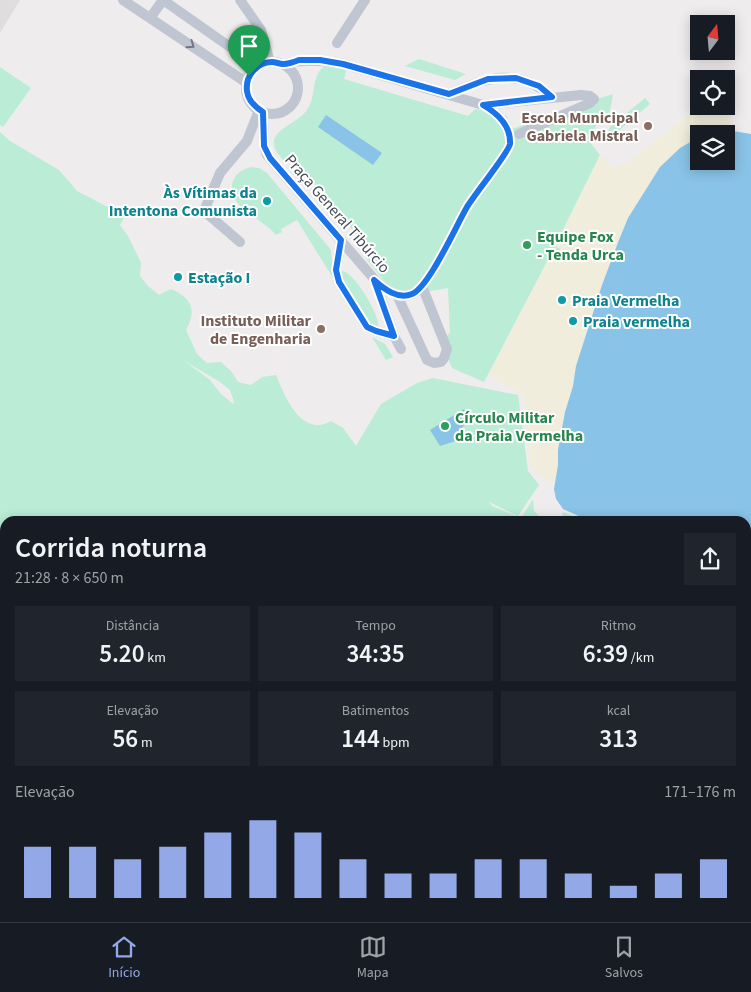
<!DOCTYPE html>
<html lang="pt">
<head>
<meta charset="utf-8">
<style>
  body { margin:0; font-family:"Source Sans 3",sans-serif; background:#20242c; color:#f1f3f6; height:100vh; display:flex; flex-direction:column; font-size:19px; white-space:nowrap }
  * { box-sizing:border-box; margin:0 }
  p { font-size:16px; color:#9ea1a6 }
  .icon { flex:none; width:28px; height:28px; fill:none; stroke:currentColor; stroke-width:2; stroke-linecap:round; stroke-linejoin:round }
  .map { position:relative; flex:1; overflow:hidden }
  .panel { position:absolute; left:0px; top:516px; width:751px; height:406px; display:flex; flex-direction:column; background:#171b24; border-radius:15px 15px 0 0; box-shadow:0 2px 12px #0003 }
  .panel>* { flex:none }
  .needle { width:32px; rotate:16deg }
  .buttons { position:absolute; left:690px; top:15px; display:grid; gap:10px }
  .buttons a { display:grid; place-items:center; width:45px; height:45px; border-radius:0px; background:#171b24; box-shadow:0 2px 12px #0003; font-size:25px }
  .pin { position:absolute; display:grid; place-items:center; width:42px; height:42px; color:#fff; margin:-51px -21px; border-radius:50% 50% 50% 0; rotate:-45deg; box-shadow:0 0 5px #0007 }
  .pin .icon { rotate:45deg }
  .round { display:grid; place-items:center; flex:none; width:52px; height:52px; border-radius:0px; background:#20242c }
  .headline { display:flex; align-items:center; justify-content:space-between; height:85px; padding:0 15px }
  h1 { font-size:28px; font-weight:600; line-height:38px }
  .figures { display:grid; grid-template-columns:repeat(3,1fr); gap:8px; height:85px; padding:5px 15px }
  .figures div { display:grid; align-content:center; border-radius:0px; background:#20242c; text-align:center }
  .figures b { font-size:25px; font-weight:600 }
  .figures small { font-size:14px; font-weight:400 }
  .figures p { font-size:14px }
  .chart { height:140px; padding:10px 15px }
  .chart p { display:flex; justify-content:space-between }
  .chart svg { width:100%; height:90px; margin-top:5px; stroke:#93a9e7; stroke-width:6 }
  .tab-bar { display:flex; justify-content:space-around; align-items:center; height:70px; border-top:1px solid #363941; background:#171b24; font-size:14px; color:#9ea1a6 }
  .tab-bar a { display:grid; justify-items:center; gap:2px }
  .tab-bar .selected { color:#93a9e7 }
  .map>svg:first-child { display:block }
  .education { fill:#dfdddd }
  .green { fill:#baecd6; fill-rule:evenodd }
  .sand { fill:#f0eddc }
  .water { fill:#89c3e7 }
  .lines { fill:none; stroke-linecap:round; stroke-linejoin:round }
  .minor { stroke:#bfc5d1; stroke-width:10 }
  .oneway { stroke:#707682 }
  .route-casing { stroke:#fff; stroke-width:10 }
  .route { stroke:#1a73e8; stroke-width:6 }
  .education-dot { fill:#8d6e63; stroke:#fff; stroke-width:2 }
  .culture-dot { fill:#0f9aa8; stroke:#fff; stroke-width:2 }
  .leisure-dot { fill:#2e9e5b; stroke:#fff; stroke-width:2 }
  .labels { text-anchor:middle; stroke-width:4; stroke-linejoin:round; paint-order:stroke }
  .education-label { font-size:16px; font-weight:bold; fill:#785e54; stroke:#fff; text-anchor:end }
  .culture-label { font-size:16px; font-weight:bold; fill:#0d838f; stroke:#fff; text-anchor:start }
  .street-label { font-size:16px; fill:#454c58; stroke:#fff }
  .leisure-label { font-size:16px; font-weight:bold; fill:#27864d; stroke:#fff; text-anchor:start }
</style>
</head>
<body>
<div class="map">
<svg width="751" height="922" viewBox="0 0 751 922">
  <rect width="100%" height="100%" fill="#eeecec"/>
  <!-- education -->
  <path class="education" d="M0 0H20L0 33Z"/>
  <!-- green -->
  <path class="green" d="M419 59 466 74 455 80 405 66Z
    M327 65 341 68 346 71 344 79 468 116 475 109 481 110 497 120 506 115 512 129 576 106 613 94 609 117 599 121 588 140 600 155 555 246 561 249 559 253 553 250 484 382 452 368 441 341 450 333 448 288 419 293 390 289 365 257 371 252 296 162H285C280 156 273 150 274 141 275 129 300 121 307 110 318 95 309 74 327 65Z
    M0 67 31 88 3 127 0 125Z
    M645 98 650 104 610 138 606 136 610 127Z
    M0 132 10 141 59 170 77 191 125 216 120 225 128 236 141 263 140 276 148 286 159 295 171 289C192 298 197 310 186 330L197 354 207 363 221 362 231 371 238 382 251 385 262 377 276 375C283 392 295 423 316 425 321 426 327 423 331 421L343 428 356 446 381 404 417 383 433 378 518 395 528 471 539 485 518 516 489 502 492 506 521 518 533 499 534 511 543 520 560 521 563 512 586 521H5V918H686L684 922H0ZM183 360 220 382 230 390 234 402 233 404 221 394 210 380Z
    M251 167 259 168 267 173 331 250 333 278 297 220 281 229 282 232 276 235C264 219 224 206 233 181 236 173 243 169 251 167Z
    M343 271C355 274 381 316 378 328L371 326 347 292 341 272Z
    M372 337 385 344 393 357 386 360Z
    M746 630 751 640V842L746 846Z"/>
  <!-- sand -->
  <path class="sand" d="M699 106H711L730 112 733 131H712L706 134H699V137L696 138 644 192 628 218 619 240 592 315 576 366 573 386 565 412 558 450V465L556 482C544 480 534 475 530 463L524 395 488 376 553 250 558 253 561 249 555 246 600 155 608 160 610 165 616 167 626 164Z"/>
  <!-- water -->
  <path class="water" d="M326 115 382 153 373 165 318 127Z
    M712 131H733L751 134V635L746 626V521H590L563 509 556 499 554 489 558 465V450L565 412 573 386 576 366 602 285 619 240 628 218 660 167 680 148 699 137V161H726V134H706Z
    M464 409 471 421 462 427 459 440 440 446 430 430Z"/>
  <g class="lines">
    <!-- minor -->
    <path class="minor" d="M123 0 247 83
      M163 0 257 66
      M240 0 261 30 270 62
      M150 18 163 0
      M337 43 365 0
      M246 88a26 26 0 1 1 52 0a26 26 0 1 1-52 0Z
      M449 94C488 78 516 66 552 97
      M484 105 581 95 590 96 594 99 590 103 519 134
      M263 112 264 146 267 155 375 280C384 289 398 300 412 294 429 287 456 226 467 207 474 195 509 152 510 144 511 126 497 113 483 105L343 64C322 60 304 59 284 64
      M341 240 336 270 339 282 367 327 376 331 394 336
      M240 242 204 211 220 173 247 141 259 110
      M375 281 394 336 401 349
      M397 295 427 360 434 363 441 362 444 358 447 349 422 286"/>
  </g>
  <!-- one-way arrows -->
  <defs><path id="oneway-chevron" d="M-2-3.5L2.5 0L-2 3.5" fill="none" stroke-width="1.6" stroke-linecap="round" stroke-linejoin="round" transform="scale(1.25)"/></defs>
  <use class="oneway" href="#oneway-chevron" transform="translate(191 45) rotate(35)"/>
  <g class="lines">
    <!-- route casing -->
    <g class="route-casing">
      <path id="route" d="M299 60H320L343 64 449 94 488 79 516 78 539 86 552 97 483 105C497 113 511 126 510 144 509 152 474 195 467 207 456 226 429 287 412 294 398 300 384 289 374 280L394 336 376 331 367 327 339 282 336 270 341 240 270 158 264 146 263 112C255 107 248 100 247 91 245 76 257 62 272 62 276 62 279 64 283 64 288 64 294 62 299 60Z"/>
    </g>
    <!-- route -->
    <use href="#route" class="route"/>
  </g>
  <!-- markers -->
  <g class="education-dot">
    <circle cx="648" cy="126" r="5"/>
    <circle cx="321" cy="329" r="5"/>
  </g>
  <g class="culture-dot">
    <circle cx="267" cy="201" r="5"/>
    <circle cx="178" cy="277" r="5"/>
    <circle cx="562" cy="300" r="5"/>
    <circle cx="573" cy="321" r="5"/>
  </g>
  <g class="leisure-dot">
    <circle cx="527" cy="245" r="5"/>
    <circle cx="445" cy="426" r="5"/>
  </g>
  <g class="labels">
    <!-- education labels -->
    <g class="education-label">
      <text x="638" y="123">Escola Municipal<tspan x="638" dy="18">Gabriela Mistral</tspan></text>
      <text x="311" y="326">Instituto Militar<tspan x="311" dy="18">de Engenharia</tspan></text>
    </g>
    <!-- culture labels -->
    <g class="culture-label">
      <text x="257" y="198" text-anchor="end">Às Vítimas da<tspan x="257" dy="18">Intentona Comunista</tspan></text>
      <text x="188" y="283">Estação I</text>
      <text x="572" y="306">Praia Vermelha</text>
      <text x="583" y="327">Praia vermelha</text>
    </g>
    <!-- street labels -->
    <g class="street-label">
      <text transform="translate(338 213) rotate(49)" y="6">Praça General Tibúrcio</text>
    </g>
    <!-- leisure labels -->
    <g class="leisure-label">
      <text x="537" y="242">Equipe Fox<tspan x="537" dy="18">- Tenda Urca</tspan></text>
      <text x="455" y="423">Círculo Militar<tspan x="455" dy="18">da Praia Vermelha</tspan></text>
    </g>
  </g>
</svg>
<div class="buttons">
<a><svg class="needle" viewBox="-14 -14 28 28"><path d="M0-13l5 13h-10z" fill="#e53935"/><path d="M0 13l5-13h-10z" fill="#9ea1a6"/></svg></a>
<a><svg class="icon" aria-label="locate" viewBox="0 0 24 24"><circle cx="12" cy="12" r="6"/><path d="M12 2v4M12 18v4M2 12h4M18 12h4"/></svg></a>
<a><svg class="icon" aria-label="layers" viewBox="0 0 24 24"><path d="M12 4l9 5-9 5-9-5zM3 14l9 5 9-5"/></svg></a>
</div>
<div class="pin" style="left:249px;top:76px;background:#1e9e55"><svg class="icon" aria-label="arrive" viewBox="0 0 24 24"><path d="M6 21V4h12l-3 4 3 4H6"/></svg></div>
<section class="panel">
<div class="headline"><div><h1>Corrida noturna</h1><p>21:28 · 8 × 650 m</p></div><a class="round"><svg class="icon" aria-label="share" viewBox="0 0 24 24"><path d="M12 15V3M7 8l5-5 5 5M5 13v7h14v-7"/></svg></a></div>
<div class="figures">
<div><p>Distância</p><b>5.20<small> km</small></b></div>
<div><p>Tempo</p><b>34:35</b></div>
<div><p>Ritmo</p><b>6:39<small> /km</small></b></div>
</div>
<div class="figures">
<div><p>Elevação</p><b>56<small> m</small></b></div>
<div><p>Batimentos</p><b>144<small> bpm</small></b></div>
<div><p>kcal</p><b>313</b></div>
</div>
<div class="chart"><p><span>Elevação</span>171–176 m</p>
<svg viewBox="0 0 160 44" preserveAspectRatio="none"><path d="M5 44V19M15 44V19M25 44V25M35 44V19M45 44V12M55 44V6M65 44V12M75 44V25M85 44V32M95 44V32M105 44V25M115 44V25M125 44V32M135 44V38M145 44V32M155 44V25"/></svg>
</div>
</section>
</div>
<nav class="tab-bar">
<a class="selected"><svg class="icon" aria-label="home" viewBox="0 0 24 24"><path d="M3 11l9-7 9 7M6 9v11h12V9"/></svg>Início</a>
<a><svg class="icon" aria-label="map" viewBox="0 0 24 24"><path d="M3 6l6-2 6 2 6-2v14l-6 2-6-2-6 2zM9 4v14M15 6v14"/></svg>Mapa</a>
<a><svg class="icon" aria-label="saved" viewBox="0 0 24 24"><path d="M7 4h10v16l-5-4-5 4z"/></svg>Salvos</a>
</nav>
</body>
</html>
